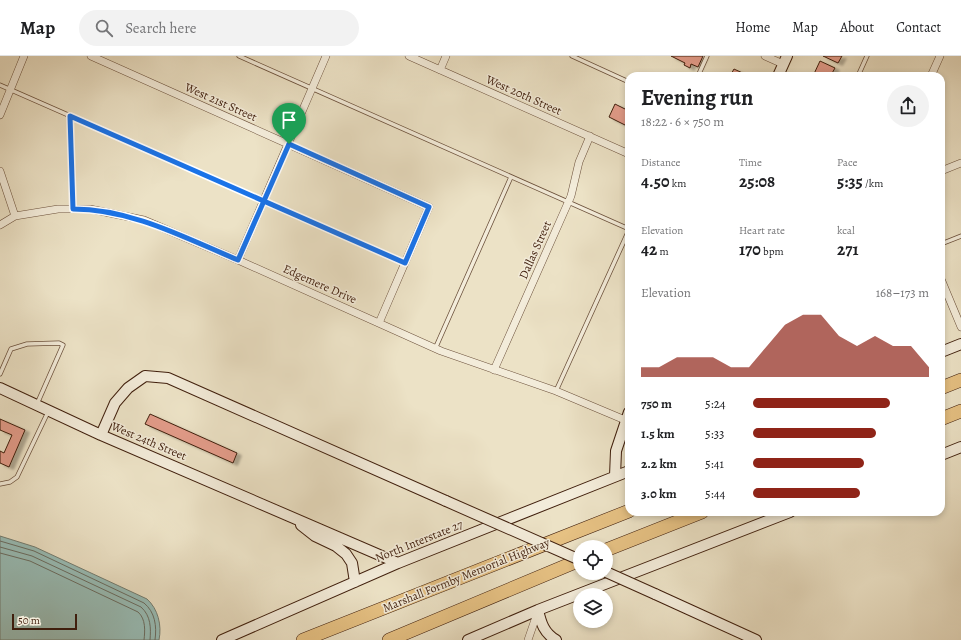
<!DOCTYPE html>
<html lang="en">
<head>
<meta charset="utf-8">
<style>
  body { margin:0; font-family:Alegreya,serif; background:#f2f2f2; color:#202124; height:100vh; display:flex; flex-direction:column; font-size:15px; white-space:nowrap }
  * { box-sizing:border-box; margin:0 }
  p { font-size:13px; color:#757577 }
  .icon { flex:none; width:22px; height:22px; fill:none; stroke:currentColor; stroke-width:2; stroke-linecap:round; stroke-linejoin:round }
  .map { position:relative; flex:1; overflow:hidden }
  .panel { position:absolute; left:625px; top:16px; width:320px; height:444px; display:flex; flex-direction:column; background:#fff; border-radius:12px; box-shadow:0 2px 6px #0003 }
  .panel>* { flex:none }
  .buttons { position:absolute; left:573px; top:484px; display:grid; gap:8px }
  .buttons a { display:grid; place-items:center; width:40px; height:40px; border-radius:50%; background:#fff; box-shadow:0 2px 6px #0003; font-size:20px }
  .scale { position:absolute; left:12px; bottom:10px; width:65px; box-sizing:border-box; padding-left:4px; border:2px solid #401f0d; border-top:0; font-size:11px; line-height:14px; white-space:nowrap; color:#401f0d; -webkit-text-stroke:3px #f3ecda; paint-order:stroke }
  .pin { position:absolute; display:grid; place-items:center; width:34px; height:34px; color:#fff; margin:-41px -17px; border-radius:50% 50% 50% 0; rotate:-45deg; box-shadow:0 0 4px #0007 }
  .pin .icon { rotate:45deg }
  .round { display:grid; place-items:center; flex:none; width:42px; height:42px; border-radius:21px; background:#f2f2f2 }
  .headline { display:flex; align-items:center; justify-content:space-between; height:68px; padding:0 16px }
  h1 { font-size:22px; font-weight:700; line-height:30px }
  .stats { display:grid; grid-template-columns:repeat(3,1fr); gap:6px; height:68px; padding:4px 16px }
  .stats div { display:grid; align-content:center }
  .stats b { font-size:17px; font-weight:700 }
  .stats small { font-size:11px; font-weight:400 }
  .stats p { font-size:11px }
  .chart { height:112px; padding:8px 16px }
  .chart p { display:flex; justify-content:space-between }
  .chart svg { width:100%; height:72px; margin-top:4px; fill:#8f2418; opacity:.7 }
  ul { padding:0 16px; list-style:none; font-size:13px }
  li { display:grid; grid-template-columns:64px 48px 1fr; align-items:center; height:30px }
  li i { height:10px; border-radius:5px; background:#8f2418 }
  header { display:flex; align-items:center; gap:24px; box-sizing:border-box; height:56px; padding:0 20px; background:#fff; border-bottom:1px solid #e0e0e0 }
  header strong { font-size:19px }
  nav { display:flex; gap:22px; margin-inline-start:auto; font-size:14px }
  .search { width:280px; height:36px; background:#f2f2f2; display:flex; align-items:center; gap:10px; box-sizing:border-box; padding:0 14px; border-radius:22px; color:#757577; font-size:15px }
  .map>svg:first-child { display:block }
  .water { fill:#99bdb6; stroke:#757e72 }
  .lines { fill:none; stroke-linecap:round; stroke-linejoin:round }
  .shore { stroke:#6c6e62; stroke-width:1 }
  .building { fill:#e39c8a; stroke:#401f0d; filter:url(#shadow) }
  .lane-casing { stroke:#6b503b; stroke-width:5 }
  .street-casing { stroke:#6b503b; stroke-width:8 }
  .secondary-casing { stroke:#401f0d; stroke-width:12 }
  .highway-casing { stroke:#401f0d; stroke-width:14 }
  .lane { stroke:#f3ecda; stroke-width:3.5 }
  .street { stroke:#f3ecda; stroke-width:7 }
  .secondary { stroke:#f3ecda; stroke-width:10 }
  .highway { stroke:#e6c183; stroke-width:13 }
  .secondary-bridge-casing { stroke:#401f0d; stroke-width:12; stroke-linecap:butt }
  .secondary-bridge { stroke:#f3ecda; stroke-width:10 }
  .route-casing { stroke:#fff; stroke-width:8 }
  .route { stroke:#1a73e8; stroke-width:5 }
  .labels { text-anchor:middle; stroke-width:3; stroke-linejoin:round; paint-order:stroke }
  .street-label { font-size:12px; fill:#401f0d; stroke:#f3ecda }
</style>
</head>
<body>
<header>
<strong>Map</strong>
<div class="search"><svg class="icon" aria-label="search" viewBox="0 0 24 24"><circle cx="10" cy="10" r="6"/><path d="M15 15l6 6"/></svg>Search here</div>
<nav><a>Home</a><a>Map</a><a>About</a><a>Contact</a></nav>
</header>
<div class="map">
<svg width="961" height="584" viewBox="0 0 961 584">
  <defs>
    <filter id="shadow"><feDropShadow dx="4.5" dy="2.5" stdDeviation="1" flood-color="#0004"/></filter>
  </defs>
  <rect width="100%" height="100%" fill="#ece2c6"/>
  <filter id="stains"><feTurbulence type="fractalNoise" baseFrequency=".005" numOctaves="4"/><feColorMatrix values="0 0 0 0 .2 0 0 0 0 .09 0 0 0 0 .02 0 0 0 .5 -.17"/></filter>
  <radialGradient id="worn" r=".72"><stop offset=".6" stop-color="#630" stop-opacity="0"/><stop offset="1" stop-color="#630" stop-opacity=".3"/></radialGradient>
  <!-- water -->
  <path class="water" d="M0 480 35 491 147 543C158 553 162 569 159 584H0Z"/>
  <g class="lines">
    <!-- shore -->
    <path class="shore" d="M0 485 34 495 144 547C155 556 157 570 155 584
      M0 491 32 500 141 551C151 560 151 572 150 584
      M0 497 30 505 138 556C146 563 145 575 144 584"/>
  </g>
  <!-- building -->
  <path class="building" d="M671 0H703L698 11 691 8 690 12 684 9 685 7Z
    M823 0H842L838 7Z
    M820 5 835 12 831 19 833 20H813Z
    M734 13 749 20H730Z
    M615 48 629 55V71L609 61Z
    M150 358 237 397 233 407 145 368Z
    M0 363 25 374 9 411 0 407V395L4 397 12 379 0 374Z"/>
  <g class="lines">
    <!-- lane casing -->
    <g class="lane-casing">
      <path id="lane" d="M239 0 629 173
        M572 0 629 26
        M698 20 707 0
        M858 20 867 0
        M0 29 405 207
        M70 60 73 153
        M941 188 961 180
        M435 293 511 121
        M0 318 11 293 27 288 59 287 63 289 37 348
        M556 335 629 174
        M0 428 10 426 17 421 48 356"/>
    </g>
    <!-- street casing -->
    <g class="street-casing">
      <path id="street" d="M91 0 429 151 379 267
        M409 0 629 98
        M765 0 783 8
        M440 14 446 0
        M931 20 940 0
        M0 59 24 0
        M0 115 15 160
        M941 115 961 107
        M0 169 15 160 58 153H90L144 164 238 204 441 295 556 335 625 364
        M238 204 326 0
        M941 223 961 271
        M494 314 571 140 579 106 590 80
        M528 584 538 555"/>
    </g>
    <!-- secondary casing -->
    <g class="secondary-casing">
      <path id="secondary" d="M778 20 787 0
        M941 296 961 288
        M0 332 101 379 398 507
        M101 379 115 347 128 332 145 320 168 322 446 445
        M941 399 961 391
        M615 420 616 395 629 356
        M301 469 315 480 336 490 346 498 352 507 355 526
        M655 538 756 584
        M538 554C541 567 544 577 556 584
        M222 584 398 507 629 415
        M468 584 538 554 790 456"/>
    </g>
    <!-- highway casing -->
    <g class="highway-casing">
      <path id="highway" d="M941 332 961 324
        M941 363 961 355
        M606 494 702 456
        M303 584 629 455
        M389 584 580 504"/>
    </g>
    <!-- lane -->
    <use href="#lane" class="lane"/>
    <!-- street -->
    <use href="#street" class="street"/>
    <!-- secondary -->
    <use href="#secondary" class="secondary"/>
    <!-- highway -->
    <use href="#highway" class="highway"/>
    <!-- secondary-bridge casing -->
    <g class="secondary-bridge-casing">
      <path id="secondary-bridge" d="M446 445 580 504
        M606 516 655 538"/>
    </g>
    <!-- secondary-bridge -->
    <use href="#secondary-bridge" class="secondary-bridge"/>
  </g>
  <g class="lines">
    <!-- route casing -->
    <g class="route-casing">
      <path id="route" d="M289 88 238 204C185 182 132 153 73 153L70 60 405 207 429 151 289 88"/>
    </g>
    <!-- route -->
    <use href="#route" class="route"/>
  </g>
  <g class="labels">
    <!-- street labels -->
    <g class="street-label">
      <text transform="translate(524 39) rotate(24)" y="4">West 20th Street</text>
      <text transform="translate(221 46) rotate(24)" y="4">West 21st Street</text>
      <text transform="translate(535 194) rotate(-66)" y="4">Dallas Street</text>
      <text transform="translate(320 228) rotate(24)" y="4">Edgemere Drive</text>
      <text transform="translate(149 385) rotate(23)" y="4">West 24th Street</text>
      <text transform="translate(419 485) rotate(-22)" y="4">North Interstate 27</text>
      <text transform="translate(466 519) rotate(-22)" y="4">Marshall Formby Memorial Highway</text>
    </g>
  </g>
  <rect width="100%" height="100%" filter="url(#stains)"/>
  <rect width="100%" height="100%" fill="url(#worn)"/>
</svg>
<div class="buttons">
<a><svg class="icon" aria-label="locate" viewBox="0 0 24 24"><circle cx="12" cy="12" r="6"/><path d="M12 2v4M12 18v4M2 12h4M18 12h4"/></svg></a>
<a><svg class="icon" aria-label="layers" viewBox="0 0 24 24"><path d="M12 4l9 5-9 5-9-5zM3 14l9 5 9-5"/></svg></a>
</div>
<div class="scale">50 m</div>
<div class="pin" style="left:289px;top:88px;background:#1e9e55"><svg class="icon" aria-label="arrive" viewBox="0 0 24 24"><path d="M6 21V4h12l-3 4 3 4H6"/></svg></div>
<section class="panel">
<div class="headline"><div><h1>Evening run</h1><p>18:22 · 6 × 750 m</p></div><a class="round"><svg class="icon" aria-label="share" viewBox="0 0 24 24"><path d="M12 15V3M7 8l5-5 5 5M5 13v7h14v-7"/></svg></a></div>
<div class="stats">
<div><p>Distance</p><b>4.50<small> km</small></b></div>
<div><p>Time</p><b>25:08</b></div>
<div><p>Pace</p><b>5:35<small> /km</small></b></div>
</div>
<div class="stats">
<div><p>Elevation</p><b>42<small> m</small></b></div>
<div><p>Heart rate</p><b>170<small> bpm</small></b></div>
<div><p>kcal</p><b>271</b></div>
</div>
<div class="chart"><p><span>Elevation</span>168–173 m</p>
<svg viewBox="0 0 160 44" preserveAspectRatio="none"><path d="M0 44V38L10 38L20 32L30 32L40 32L50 38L60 38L70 25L80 12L90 6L100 6L110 19L120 25L130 19L140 25L150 25L160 38V44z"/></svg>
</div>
<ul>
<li><b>750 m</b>5:24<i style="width:78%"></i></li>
<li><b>1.5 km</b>5:33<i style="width:70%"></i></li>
<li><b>2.2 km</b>5:41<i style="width:63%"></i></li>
<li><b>3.0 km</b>5:44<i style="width:61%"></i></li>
</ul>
</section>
</div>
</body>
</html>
